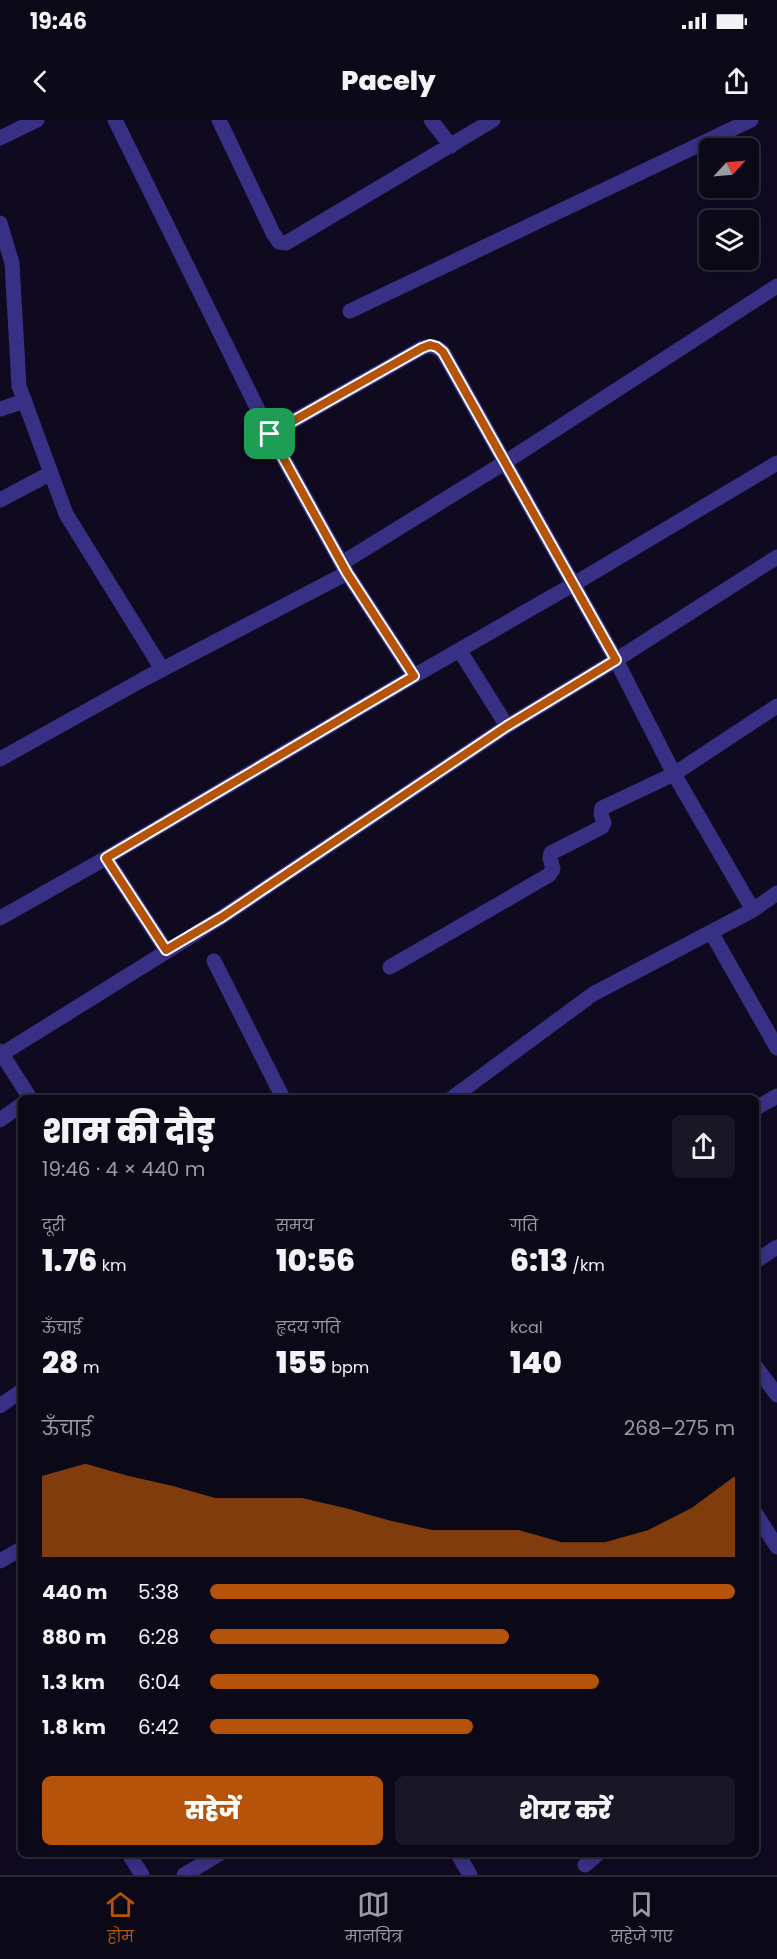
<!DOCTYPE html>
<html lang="hi">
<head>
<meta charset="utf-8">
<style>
  body { margin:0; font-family:Poppins,"Noto Sans Devanagari",sans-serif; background:#191625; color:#f1f3f6; height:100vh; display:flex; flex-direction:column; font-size:22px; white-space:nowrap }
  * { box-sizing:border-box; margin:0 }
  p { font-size:20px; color:#9a9aa2 }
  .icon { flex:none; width:33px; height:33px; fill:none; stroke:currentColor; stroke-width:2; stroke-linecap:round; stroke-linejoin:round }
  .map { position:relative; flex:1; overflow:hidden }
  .drawer { position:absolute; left:18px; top:975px; width:741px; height:762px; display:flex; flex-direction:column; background:#0b0818; border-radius:9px; box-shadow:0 3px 9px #0003,0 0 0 2px #2b2937 }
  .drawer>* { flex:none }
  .needle { width:39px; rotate:64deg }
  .controls { position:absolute; left:699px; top:18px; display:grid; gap:12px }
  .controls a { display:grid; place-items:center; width:60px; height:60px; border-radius:9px; background:#0b0818; box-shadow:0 3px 9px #0003,0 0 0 2px #2b2937; font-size:30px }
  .pin { position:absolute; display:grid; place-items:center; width:51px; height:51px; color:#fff; margin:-26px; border-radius:12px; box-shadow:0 3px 9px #0006 }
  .round { display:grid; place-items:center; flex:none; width:63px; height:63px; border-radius:9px; background:#191625 }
  .summary { display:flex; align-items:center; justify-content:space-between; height:102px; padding:0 24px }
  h1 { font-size:33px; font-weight:800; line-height:45px }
  .metrics { display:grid; grid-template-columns:repeat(3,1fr); gap:9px; height:102px; padding:6px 24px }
  .metrics div { display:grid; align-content:center }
  .metrics b { font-size:30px; font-weight:800 }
  .metrics small { font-size:16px; font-weight:400 }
  .metrics p { font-size:16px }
  .chart { height:168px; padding:12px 24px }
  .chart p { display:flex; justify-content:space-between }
  .chart svg { width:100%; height:108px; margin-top:6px; fill:#b45309; opacity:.7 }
  .action { display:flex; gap:12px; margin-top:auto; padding:12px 24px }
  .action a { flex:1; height:69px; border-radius:9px; background:#b45309; color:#fff; font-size:24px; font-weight:800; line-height:69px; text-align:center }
  .action a+a { background:#191625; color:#f1f3f6 }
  ul { padding:0 24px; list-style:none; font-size:20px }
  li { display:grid; grid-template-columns:96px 72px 1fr; align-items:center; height:45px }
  li i { height:15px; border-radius:8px; background:#b45309 }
  .status { display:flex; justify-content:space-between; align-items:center; height:42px; padding:0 30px; background:#0b0818; direction:ltr }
  .status svg { height:16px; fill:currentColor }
  header { display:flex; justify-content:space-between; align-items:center; height:78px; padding:0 24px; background:#0b0818; font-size:27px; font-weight:800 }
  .tab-bar { display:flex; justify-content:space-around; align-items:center; height:84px; border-top:2px solid #2b2937; background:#0b0818; font-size:16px; color:#9a9aa2 }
  .tab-bar a { display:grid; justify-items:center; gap:3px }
  .tab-bar .current { color:#b45309 }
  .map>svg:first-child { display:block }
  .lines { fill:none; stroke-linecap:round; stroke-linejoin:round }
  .minor { stroke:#373084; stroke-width:15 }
  .tertiary { stroke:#373084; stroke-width:15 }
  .route-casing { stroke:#fff; stroke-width:12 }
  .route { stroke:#b45309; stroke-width:8 }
</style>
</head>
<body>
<div class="status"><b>19:46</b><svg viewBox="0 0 49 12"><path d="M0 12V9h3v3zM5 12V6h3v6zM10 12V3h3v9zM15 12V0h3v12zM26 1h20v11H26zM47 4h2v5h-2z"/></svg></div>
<header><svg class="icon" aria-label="back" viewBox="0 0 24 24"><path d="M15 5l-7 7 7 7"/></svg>Pacely<svg class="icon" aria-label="share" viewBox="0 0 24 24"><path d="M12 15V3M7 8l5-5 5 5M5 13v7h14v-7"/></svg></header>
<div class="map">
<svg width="777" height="1755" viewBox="0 0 777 1755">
  <rect width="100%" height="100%" fill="#0f0a20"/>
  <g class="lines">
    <!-- minor -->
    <path class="minor" d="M115 0 270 314 347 453 414 556
      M219 0 273 113 279 122 286 123 493 0
      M431 0 451 26
      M0 18 37 0
      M0 103 12 143 19 266 66 394 162 549
      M350 191 751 0
      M0 289 25 281
      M270 314 422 228C431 225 436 226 443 232L616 540 674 654 753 790
      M0 380 51 353
      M342 443 504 343 777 166
      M460 531 507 606
      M0 639 142 560 347 453
      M106 738 166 830
      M0 798 106 738 414 556 574 464 777 343
      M711 812 777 928
      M214 841 283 978
      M390 847 549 755 553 749 550 738 551 733 602 707 604 703 601 694 602 688 674 654 777 586
      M2 934 222 797 507 606 616 540 777 437
      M452 978 593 874 753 790 777 773
      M756 988 777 976
      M0 1000 21 985
      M756 1141 777 1127
      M756 1247 777 1275
      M0 1286 21 1271
      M756 1394 777 1427
      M0 1441 21 1429
      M129 1734 142 1755
      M585 1745 598 1734
      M184 1755 219 1734"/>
    <!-- tertiary -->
    <path class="tertiary" d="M0 931 30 978
      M458 1734 470 1755"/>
  </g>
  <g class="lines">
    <!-- route casing -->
    <g class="route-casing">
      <path id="route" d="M430 225 437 227 443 232 616 540 507 606 222 797 166 830 106 738 414 556 347 453 270 314 422 228Z"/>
    </g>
    <!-- route -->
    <use href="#route" class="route"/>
  </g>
</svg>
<div class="controls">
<a><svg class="needle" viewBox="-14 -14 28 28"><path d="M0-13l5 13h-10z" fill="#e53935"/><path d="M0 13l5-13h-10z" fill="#9a9aa2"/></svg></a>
<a><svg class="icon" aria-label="layers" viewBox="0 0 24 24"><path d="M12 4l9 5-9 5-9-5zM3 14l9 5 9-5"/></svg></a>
</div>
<div class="pin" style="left:270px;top:314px;background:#1e9e55"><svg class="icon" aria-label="arrive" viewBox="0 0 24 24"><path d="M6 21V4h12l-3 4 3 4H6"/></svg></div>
<section class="drawer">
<div class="summary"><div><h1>शाम की दौड़</h1><p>19:46 · 4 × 440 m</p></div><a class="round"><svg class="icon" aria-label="share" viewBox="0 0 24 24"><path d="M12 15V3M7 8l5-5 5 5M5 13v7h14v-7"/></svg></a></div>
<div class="metrics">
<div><p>दूरी</p><b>1.76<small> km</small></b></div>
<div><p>समय</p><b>10:56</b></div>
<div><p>गति</p><b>6:13<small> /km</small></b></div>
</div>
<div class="metrics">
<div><p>ऊँचाई</p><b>28<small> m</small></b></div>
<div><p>हृदय गति</p><b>155<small> bpm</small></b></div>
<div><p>kcal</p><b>140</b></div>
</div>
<div class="chart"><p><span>ऊँचाई</span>268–275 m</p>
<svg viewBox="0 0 160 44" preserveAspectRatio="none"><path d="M0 44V11L10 6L20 11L30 15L40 20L50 20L60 20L70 24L80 29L90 33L100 33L110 33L120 38L130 38L140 33L150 24L160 11V44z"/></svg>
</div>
<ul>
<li><b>440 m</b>5:38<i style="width:100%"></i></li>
<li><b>880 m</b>6:28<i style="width:57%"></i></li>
<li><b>1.3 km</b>6:04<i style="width:74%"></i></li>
<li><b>1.8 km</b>6:42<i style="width:50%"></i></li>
</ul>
<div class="action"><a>सहेजें</a><a>शेयर करें</a></div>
</section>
</div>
<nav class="tab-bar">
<a class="current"><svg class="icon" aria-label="home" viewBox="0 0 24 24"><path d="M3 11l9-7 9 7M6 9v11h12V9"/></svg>होम</a>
<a><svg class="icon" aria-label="map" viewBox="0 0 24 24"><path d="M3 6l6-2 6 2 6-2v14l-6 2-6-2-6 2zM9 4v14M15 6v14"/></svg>मानचित्र</a>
<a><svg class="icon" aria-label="saved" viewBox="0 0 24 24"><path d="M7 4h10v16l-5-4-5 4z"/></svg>सहेजे गए</a>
</nav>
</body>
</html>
